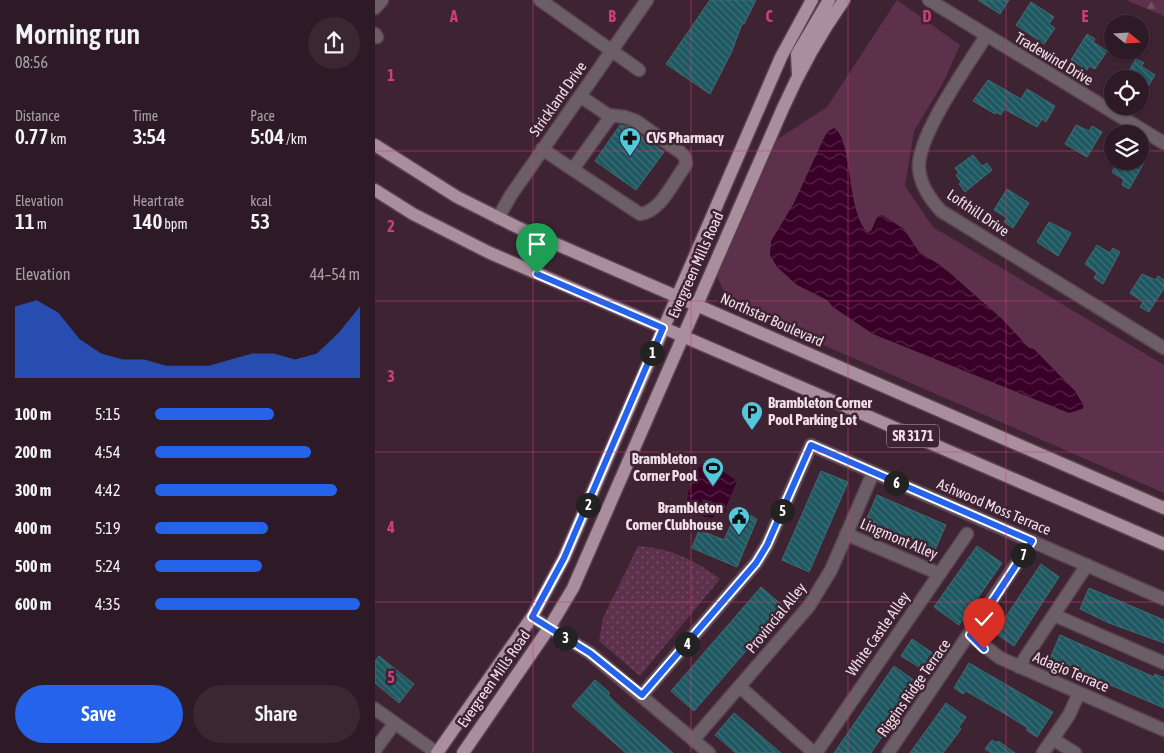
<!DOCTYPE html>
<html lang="en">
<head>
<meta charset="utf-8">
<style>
  body { margin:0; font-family:"Asap Condensed",sans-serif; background:#3a2732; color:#f1f3f6; height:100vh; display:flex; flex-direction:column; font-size:19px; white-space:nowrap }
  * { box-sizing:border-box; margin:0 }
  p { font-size:16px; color:#a7a1a7 }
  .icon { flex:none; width:28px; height:28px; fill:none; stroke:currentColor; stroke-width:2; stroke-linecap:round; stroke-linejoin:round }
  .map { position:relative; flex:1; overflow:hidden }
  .side { display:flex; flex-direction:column; background:#2e1a26; width:375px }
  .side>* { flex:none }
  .needle { width:32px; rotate:108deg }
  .buttons { position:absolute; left:729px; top:15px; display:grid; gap:10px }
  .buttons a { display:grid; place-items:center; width:45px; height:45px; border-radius:50%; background:#2e1a26; box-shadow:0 1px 4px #0004,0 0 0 1px #493843; font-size:25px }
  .pin { position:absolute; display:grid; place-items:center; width:42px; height:42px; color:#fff; margin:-51px -21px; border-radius:50% 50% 50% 0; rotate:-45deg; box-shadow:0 0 5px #0007 }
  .pin .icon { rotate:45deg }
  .km { position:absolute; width:25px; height:25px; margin:-12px; border-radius:50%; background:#222; color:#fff; font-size:14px; line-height:25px; text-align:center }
  .round { display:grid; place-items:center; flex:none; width:52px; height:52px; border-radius:26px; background:#3a2732 }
  .head { display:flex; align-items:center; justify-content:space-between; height:85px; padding:0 15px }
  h1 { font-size:28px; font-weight:600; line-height:38px }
  .stats { display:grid; grid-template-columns:repeat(3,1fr); gap:8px; height:85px; padding:5px 15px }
  .stats div { display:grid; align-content:center }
  .stats b { font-size:21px; font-weight:600 }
  .stats small { font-size:14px; font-weight:400 }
  .stats p { font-size:14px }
  .chart { height:140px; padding:10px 15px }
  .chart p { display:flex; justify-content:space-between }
  .chart svg { width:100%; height:90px; margin-top:5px; fill:#2563eb; opacity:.7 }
  .action { display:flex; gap:10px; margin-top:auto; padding:10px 15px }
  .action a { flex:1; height:58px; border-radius:30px; background:#2563eb; color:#fff; font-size:20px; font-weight:600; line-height:58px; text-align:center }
  .action a+a { background:#3a2732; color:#f1f3f6 }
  ul { padding:0 15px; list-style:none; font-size:16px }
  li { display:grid; grid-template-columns:80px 60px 1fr; align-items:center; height:38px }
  li i { height:12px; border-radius:6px; background:#2563eb }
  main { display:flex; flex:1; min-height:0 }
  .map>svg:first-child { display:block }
  .grass { fill:#5d314c }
  .forest { fill:url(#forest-firs) }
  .park { fill:url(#park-dots) }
  .water { fill:url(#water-waves) }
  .building { fill:url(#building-back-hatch); stroke:#416b72 }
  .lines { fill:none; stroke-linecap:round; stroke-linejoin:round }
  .minor-casing { stroke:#5b4150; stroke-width:15 }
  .major-casing { stroke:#5b4150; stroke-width:15 }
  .minor { stroke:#6c5e66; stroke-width:12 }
  .major { stroke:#ab8e9e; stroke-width:12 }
  .route-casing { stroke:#fff; stroke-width:10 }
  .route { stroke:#2563eb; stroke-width:6 }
  .grid { fill:none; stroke:#cc4077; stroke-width:1; stroke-opacity:0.55 }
  .labels { text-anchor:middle; stroke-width:5; stroke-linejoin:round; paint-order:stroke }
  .shield { fill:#3e2333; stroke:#bca7b2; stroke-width:1 }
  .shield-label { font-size:14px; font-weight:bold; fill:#f2dfe9 }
  .street-label { font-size:15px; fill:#f2dfe9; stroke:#3e2333 }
  .poi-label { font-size:15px; font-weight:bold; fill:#f2dfe9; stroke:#3e2333; text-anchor:start }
  .grid-label { font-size:16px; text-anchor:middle; font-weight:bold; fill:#cc4077; stroke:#3e2333; stroke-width:5; stroke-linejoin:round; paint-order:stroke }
</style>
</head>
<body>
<main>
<section class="side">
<div class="head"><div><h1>Morning run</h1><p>08:56</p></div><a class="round"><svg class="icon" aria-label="share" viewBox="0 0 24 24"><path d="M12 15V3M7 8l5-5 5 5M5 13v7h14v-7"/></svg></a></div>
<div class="stats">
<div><p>Distance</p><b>0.77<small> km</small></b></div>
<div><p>Time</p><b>3:54</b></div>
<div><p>Pace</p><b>5:04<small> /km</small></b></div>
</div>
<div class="stats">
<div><p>Elevation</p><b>11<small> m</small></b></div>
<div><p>Heart rate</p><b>140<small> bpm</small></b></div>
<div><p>kcal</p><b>53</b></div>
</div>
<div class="chart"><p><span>Elevation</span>44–54 m</p>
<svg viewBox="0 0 160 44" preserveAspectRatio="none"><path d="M0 44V9L10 6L20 12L30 25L40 32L50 35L60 35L70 38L80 38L90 38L100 35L110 32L120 32L130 35L140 32L150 22L160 9V44z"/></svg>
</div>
<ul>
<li><b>100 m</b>5:15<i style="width:58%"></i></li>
<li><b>200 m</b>4:54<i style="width:76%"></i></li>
<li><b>300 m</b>4:42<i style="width:89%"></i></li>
<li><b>400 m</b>5:19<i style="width:55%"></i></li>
<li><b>500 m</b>5:24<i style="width:52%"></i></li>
<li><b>600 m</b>4:35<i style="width:100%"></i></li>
</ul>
<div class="action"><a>Save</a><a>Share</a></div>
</section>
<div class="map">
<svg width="789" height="753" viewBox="0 0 789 753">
  <defs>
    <pattern id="forest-firs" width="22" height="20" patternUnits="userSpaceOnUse" patternTransform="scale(1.25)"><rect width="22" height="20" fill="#5d314c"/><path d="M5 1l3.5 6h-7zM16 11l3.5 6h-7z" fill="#754e66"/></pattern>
    <pattern id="park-dots" width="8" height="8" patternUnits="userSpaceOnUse" patternTransform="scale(1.25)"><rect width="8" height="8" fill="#5d314c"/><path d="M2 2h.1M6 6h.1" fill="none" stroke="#754e66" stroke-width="1.8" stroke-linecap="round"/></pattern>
    <pattern id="water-waves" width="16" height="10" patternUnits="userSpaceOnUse" patternTransform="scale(1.25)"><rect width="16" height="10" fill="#390028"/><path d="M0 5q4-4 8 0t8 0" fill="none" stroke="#562547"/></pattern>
    <pattern id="building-back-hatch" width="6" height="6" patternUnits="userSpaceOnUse" patternTransform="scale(1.25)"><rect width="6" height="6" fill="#1e5861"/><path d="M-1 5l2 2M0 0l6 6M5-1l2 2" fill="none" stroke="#3f7078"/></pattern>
  </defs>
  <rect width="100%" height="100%" fill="#3e2333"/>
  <!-- grass -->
  <path class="grass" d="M522 0 585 45 568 83 539 131 530 186 558 227 789 365V493L356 305 342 277 403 139 452 107Z"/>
  <!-- forest -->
  <path class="forest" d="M751 0H789V16Z"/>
  <!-- park -->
  <path class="park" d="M263 546C296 548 319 560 345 579L265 676 224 641 228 618Z"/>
  <!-- water -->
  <path class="water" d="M459 128C478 139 471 209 492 232L496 231 502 217 507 215 529 229 544 252 568 267 626 318 654 348 659 349 700 391 709 406 707 409 694 413 498 334 458 307 452 300 422 285 402 267 395 255 396 241 419 203 448 140 452 132Z
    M325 464 349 472 362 481 351 507V512L347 513C345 503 337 501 328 499L327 501 334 509 341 511 338 518 322 516 312 502 313 493Z"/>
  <!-- building -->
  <path class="building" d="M335 0H381L369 24H367L356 53 335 94 291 64Z
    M603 0H634L625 14Z
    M656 2 679 17 674 24 680 28 669 44 641 25Z
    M712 34 720 39 718 42 732 51 720 69 714 66 712 70 696 60Z
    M761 59 769 63 766 66 780 75 765 100V79H749Z
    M613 80 646 99 652 89 680 106 671 122 667 119 662 127 629 109 626 115 621 112 620 114 598 101Z
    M245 125 254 127 289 152 261 190 220 161Z
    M701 125 714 131 717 126 727 132 712 157 690 144Z
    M598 155 607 166 612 163 617 170 590 192 584 184 586 182 581 175 584 173 580 168Z
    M743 161H770L754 189 747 185 749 180 737 172Z
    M632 189 654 203 638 228 629 222 632 218 619 210Z
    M674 222 696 233 683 256 662 242Z
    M722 245 735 253 738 248 745 252 728 284 719 278 722 273 710 264Z
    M767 274 781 280 783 276 789 280V288L774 312 765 307 768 302 755 293Z
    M446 471 473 482 434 572 407 560Z
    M502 495 571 525 559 552 490 523Z
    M363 509 382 519 362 567 317 548 324 530 349 540Z
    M602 546 627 563 584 625 559 607Z
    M666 564 684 577 639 646 620 633Z
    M386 587 409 607 319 711 296 691Z
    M714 588 789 620V643L734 623 705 609Z
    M685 635 779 677 780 674 789 678V708L675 659Z
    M537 639 562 656 551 671 526 656Z
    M4 656 39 684 24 703 0 683V661Z
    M594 663 678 712 662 737 651 730 653 728 622 709 591 691 588 694 579 688Z
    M519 666 543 683 496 753H459Z
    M220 680 235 693 233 695 243 705 298 753H251L197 706Z
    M571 703 591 717 584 727 586 729 568 753H535Z
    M359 713 406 753H361L340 735Z
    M617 740 622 743 623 741 640 753H616L610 749Z"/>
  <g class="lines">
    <!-- minor casing -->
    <g class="minor-casing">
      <path id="minor" d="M165 0 264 70
        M554 0 789 143
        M0 8 7 0
        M0 34 2 37
        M611 36C593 65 542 136 544 168 545 185 555 199 566 211L789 348
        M167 149 265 214C285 212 297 184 308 169L311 164 310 157 305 152 261 121 250 117 233 115 205 96
        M198 169 236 116
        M123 218 136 195 272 0
        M471 534 565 574
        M679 615 789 663
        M157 617 215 653 334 753
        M595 635 625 658 789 730
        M644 667 712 565
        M365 687 439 753
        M267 695 381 563 392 545 436 445 789 599
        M0 709 62 753
        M678 739 700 753
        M318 740 434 606 456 570 498 473
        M0 750 19 724
        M441 753 592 534
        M513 753 657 541
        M668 753 694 715 704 693"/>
    </g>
    <!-- major casing -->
    <g class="major-casing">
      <path id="major" d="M423 74 422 54 454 0
        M0 145 82 197 144 228 789 508
        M0 190 38 214 115 253 789 544
        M62 753 157 617 189 558 406 57 437 0
        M88 753 174 628 198 588 408 108C425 70 445 34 469 0"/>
    </g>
    <!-- minor -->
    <use href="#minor" class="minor"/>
    <!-- major -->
    <use href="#major" class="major"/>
  </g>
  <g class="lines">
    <!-- route casing -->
    <g class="route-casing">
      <path id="route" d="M162 274 288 328 189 558 157 617 215 653 267 695 381 563 392 545 436 445 657 541 595 635 609 649"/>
    </g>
    <!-- route -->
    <use href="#route" class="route"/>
  </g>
  <!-- grid -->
  <path class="grid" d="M158 0V753M316 0V753M473 0V753M631 0V753M0 151H738M765 151H789M0 301H789M0 452H789M0 602H789"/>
  <!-- icons -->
  <defs>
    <g id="pharmacy-pin" transform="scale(1.125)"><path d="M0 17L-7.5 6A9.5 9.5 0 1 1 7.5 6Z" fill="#53cadc" stroke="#3e2333"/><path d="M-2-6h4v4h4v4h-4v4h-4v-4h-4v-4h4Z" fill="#111"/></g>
    <g id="parking-pin" transform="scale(1.125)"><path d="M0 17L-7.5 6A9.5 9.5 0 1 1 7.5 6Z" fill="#53cadc" stroke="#3e2333"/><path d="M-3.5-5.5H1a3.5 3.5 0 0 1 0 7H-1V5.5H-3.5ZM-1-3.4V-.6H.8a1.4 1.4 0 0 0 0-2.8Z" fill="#111"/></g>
    <g id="stadium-pin" transform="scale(1.125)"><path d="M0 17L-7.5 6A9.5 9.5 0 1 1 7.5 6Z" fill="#53cadc" stroke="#3e2333"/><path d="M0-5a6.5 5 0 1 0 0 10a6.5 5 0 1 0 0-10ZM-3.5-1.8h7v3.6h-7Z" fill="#111"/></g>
    <g id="civic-pin" transform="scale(1.125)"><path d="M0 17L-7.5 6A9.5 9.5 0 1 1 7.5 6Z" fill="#53cadc" stroke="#3e2333"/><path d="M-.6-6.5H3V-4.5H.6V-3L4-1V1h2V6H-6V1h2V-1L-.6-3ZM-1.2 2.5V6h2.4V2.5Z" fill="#111"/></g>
  </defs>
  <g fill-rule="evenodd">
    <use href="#pharmacy-pin" x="255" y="138"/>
    <use href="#parking-pin" x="377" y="412"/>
    <use href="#stadium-pin" x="338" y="468"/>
    <use href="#civic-pin" x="364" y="517"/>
  </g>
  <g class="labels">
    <!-- shield labels -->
    <rect class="shield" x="512" y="424.5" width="52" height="23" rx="4"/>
    <g class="shield-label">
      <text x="538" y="441">SR 3171</text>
    </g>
    <!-- street labels -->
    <g class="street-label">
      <text transform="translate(679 59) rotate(31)" y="5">Tradewind Drive</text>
      <text transform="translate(183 99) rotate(-55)" y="5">Strickland Drive</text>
      <text transform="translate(603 213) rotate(34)" y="5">Lofthill Drive</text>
      <text transform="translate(321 265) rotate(-66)" y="5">Evergreen Mills Road</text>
      <text transform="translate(397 320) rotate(24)" y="5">Northstar Boulevard</text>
      <text transform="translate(619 507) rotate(23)" y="5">Ashwood Moss Terrace</text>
      <text transform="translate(524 539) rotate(23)" y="5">Lingmont Alley</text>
      <text transform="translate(401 618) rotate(-51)" y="5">Provincial Alley</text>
      <text transform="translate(503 634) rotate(-55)" y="5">White Castle Alley</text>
      <text transform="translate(696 672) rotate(23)" y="5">Adagio Terrace</text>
      <text transform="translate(119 679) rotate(-55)" y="5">Evergreen Mills Road</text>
      <text transform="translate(539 688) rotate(-55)" y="5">Riggins Ridge Terrace</text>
    </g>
    <!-- poi labels -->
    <g class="poi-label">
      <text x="271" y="143">CVS Pharmacy</text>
      <text x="393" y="408">Brambleton Corner<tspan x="393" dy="17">Pool Parking Lot</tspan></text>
      <text x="322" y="464" text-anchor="end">Brambleton<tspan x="322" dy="17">Corner Pool</tspan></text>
      <text x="348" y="513" text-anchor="end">Brambleton<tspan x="348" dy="17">Corner Clubhouse</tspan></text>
    </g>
  </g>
  <g class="grid-label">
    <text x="79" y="22">A</text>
    <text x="237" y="22">B</text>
    <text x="394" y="22">C</text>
    <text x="552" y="22">D</text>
    <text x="710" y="22">E</text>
    <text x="16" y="81">1</text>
    <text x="16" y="232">2</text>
    <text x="16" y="382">3</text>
    <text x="16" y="533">4</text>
    <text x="16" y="683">5</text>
  </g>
</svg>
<div class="buttons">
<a><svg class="needle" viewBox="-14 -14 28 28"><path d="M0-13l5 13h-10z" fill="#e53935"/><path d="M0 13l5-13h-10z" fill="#a7a1a7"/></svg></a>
<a><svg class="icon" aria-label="locate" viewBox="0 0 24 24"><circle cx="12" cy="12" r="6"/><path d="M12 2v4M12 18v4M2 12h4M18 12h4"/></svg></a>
<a><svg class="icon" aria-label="layers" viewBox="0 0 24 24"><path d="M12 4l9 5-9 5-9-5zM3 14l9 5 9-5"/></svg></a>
</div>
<div class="pin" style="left:162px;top:274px;background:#1e9e55"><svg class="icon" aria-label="arrive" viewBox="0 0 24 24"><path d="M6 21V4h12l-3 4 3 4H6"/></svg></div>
<div class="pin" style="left:609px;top:649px;background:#d93025"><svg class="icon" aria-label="check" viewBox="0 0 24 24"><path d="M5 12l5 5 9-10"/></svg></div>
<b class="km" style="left:277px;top:353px">1</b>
<b class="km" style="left:213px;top:505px">2</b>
<b class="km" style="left:190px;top:638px">3</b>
<b class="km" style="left:312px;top:644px">4</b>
<b class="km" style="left:407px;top:511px">5</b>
<b class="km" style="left:521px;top:483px">6</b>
<b class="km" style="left:648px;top:555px">7</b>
</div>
</main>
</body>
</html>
